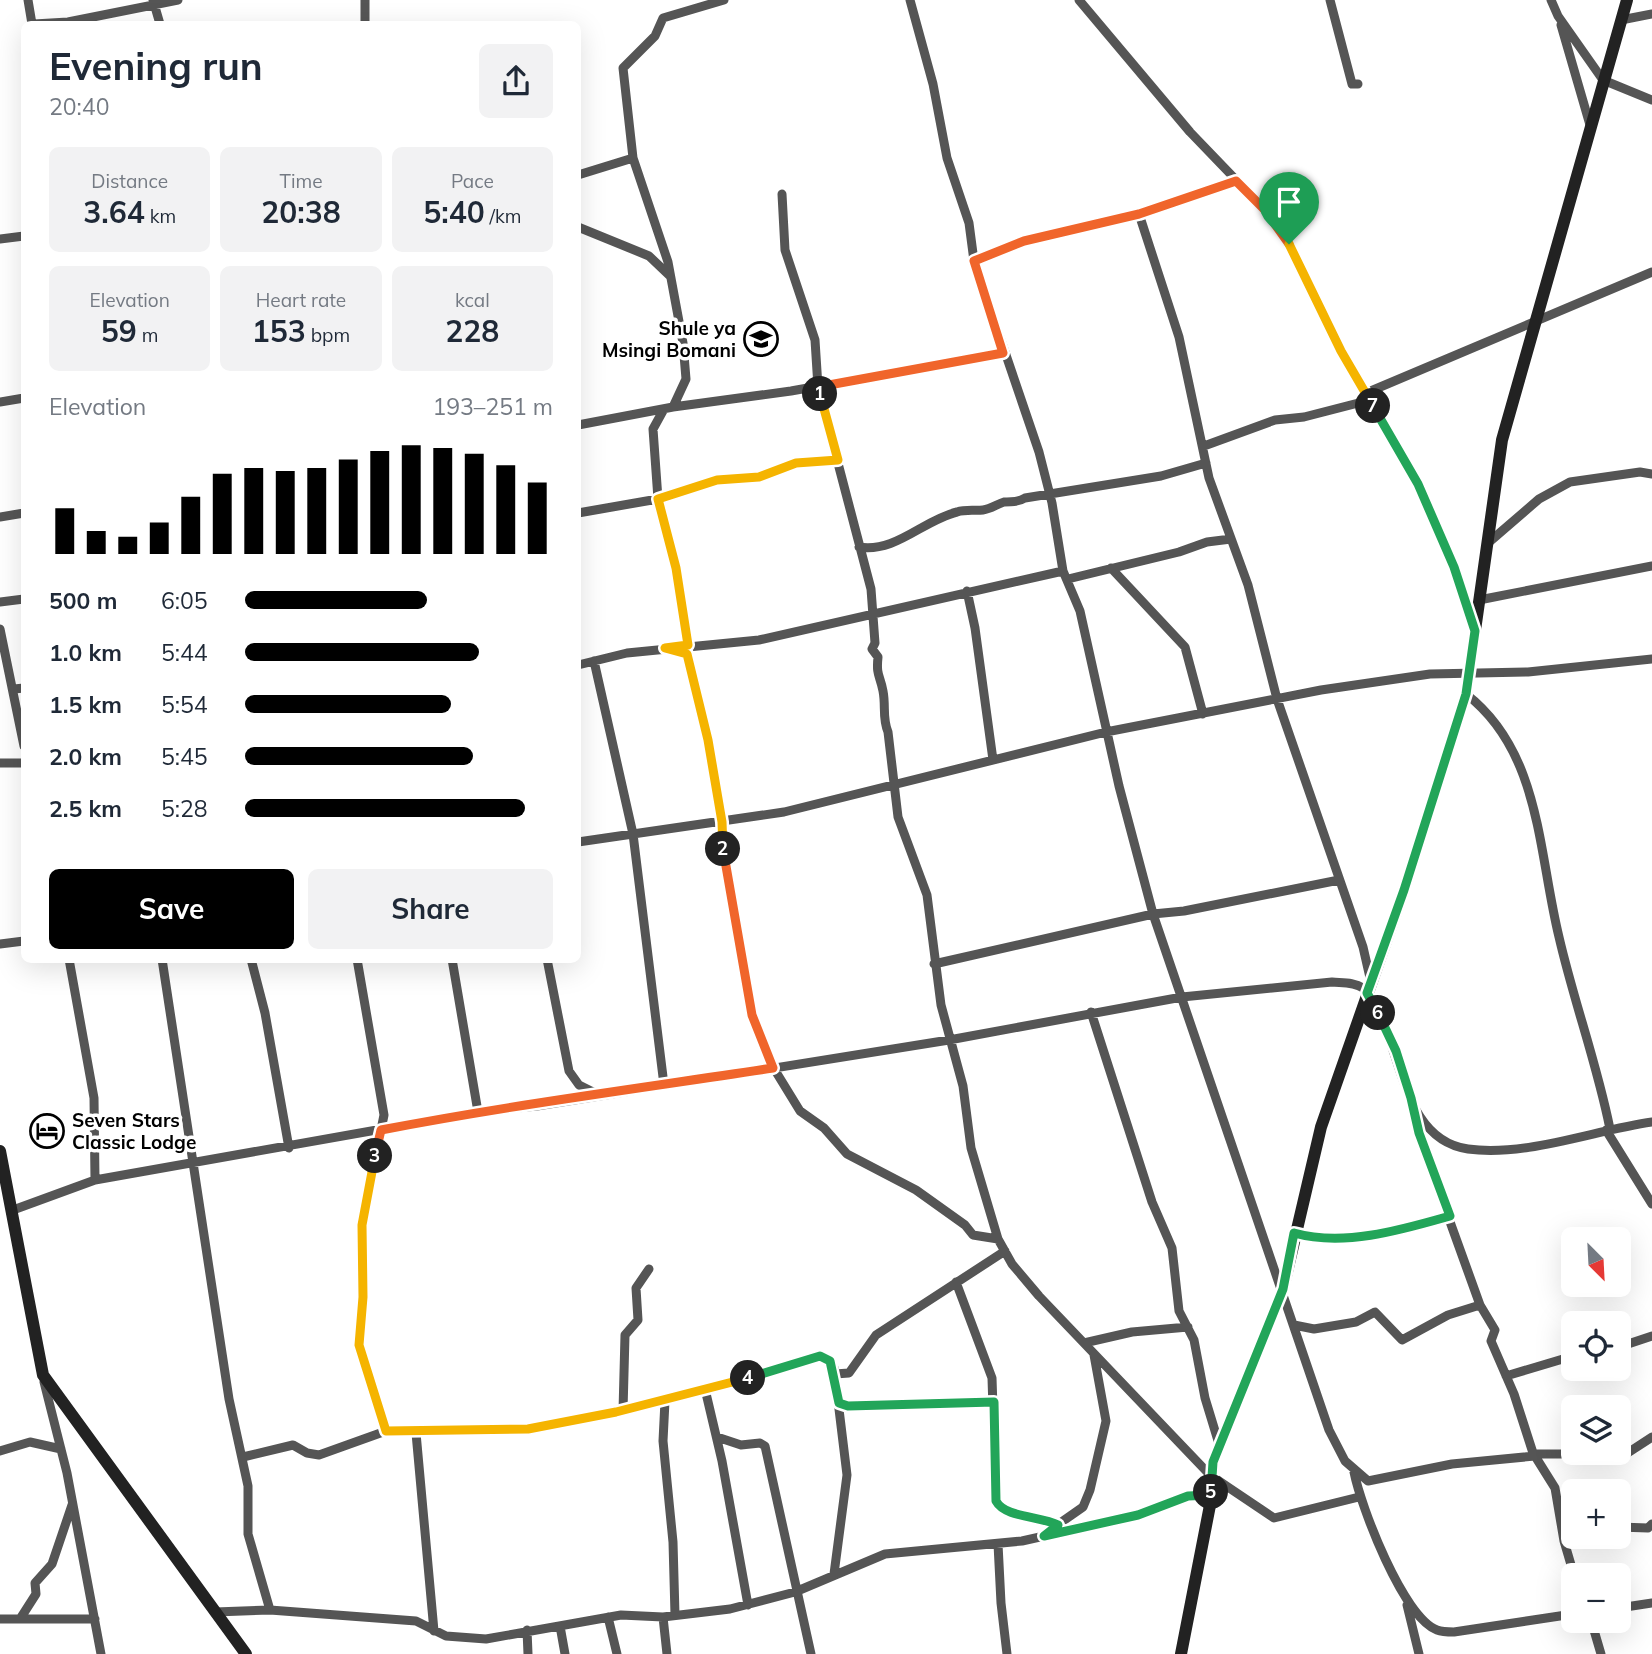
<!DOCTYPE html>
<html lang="en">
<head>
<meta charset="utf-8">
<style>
  body { margin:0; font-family:Mulish,sans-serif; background:#f2f2f3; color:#1f2937; height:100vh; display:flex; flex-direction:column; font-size:26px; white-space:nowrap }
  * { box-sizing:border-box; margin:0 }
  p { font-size:23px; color:#747a83 }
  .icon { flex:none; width:38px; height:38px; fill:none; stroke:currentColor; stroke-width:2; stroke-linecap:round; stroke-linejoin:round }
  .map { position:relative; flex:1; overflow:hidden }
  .details { position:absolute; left:21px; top:21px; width:560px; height:942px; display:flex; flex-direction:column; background:#fff; border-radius:10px; box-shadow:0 7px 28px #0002 }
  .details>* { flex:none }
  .needle { width:46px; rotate:156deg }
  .fabs { position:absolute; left:1561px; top:1227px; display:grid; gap:14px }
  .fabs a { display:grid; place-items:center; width:70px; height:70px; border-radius:10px; background:#fff; box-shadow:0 7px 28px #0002; font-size:35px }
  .pin { position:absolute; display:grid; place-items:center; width:60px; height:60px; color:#fff; margin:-72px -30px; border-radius:50% 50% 50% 0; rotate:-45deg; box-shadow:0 0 7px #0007 }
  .pin .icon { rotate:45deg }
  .km { position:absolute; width:35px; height:35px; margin:-18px; border-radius:50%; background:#222; color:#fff; font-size:19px; line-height:35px; text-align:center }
  .round { display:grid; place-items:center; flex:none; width:74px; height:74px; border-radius:10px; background:#f2f2f3 }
  .overview { display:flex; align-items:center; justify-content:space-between; height:119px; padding:0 28px }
  h1 { font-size:38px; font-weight:700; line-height:52px }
  .figures { display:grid; grid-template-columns:repeat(3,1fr); gap:10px; height:119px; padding:7px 28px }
  .figures div { display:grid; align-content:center; border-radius:10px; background:#f2f2f3; text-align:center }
  .figures b { font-size:30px; font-weight:700 }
  .figures small { font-size:19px; font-weight:400 }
  .figures p { font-size:19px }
  .chart { height:196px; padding:14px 28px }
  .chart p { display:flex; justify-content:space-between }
  .chart svg { width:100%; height:126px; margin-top:7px; stroke:#000; stroke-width:6 }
  .button { display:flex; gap:14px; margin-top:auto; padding:14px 28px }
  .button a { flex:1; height:80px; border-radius:10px; background:#000; color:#fff; font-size:28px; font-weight:700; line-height:80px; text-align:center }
  .button a+a { background:#f2f2f3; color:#1f2937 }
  ul { padding:0 28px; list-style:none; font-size:23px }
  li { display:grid; grid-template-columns:112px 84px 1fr; align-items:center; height:52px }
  li i { height:18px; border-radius:9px; background:#000 }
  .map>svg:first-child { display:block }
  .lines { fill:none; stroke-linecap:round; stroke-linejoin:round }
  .street { stroke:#555; stroke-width:9 }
  .secondary { stroke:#222; stroke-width:12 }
  .split-1-casing { stroke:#fff; stroke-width:14 }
  .split-2-casing { stroke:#fff; stroke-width:14 }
  .split-3-casing { stroke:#fff; stroke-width:14 }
  .split-4-casing { stroke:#fff; stroke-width:14 }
  .split-5-casing { stroke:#fff; stroke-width:14 }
  .split-6-casing { stroke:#fff; stroke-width:14 }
  .split-7-casing { stroke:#fff; stroke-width:14 }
  .split-8-casing { stroke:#fff; stroke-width:14 }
  .split-1 { stroke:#f0652b; stroke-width:9 }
  .split-2 { stroke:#f5b400; stroke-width:9 }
  .split-3 { stroke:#f0652b; stroke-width:9 }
  .split-4 { stroke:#f5b400; stroke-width:9 }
  .split-5 { stroke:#22a559; stroke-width:9 }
  .split-6 { stroke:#22a559; stroke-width:9 }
  .split-7 { stroke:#22a559; stroke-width:9 }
  .split-8 { stroke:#f5b400; stroke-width:9 }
  .labels { text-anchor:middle; stroke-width:7; stroke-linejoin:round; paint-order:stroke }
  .poi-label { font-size:19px; font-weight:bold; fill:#000; stroke:#fff; text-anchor:end }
</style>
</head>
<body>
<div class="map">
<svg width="1652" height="1654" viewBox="0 0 1652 1654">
  <rect width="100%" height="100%" fill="#fff"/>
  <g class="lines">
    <!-- street -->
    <path class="street" d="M28 0 32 24
      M153 0 160 24
      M910 0 933 84 947 158 969 223 974 261 1039 452 1052 503 1063 571 1080 611 1119 786 1153 914 1329 1430 1345 1461 1368 1481 1452 1464 1535 1456 1555 1488 1564 1541 1574 1575
      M1079 0 1190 132 1265 210 1289 244 1341 351 1418 483 1454 567 1474 629
      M1330 0 1352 84H1358
      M1551 0 1558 16 1603 80 1652 100
      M1621 20 1652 14
      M34 24 68 22 178 0
      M365 24V0
      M1561 25 1590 125
      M578 175 633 158
      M782 194 785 250 815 340 818 387 871 589 875 643 872 649 878 657C876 676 880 675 883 691 886 706 882 718 888 732L898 817 927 895 941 1005 963 1086 971 1148 998 1239 1012 1264 1039 1296 1210 1475 1274 1518 1359 1497
      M1139 214 1179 337 1209 478 1248 585 1277 699 1363 947 1371 982
      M578 227 649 256 670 276
      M0 239 24 236
      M974 261 1024 241 1139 214 1236 181
      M1366 393 1652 272
      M0 402 24 398
      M673 407 686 379 683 343 668 262 633 158 623 68 655 36 663 18 724 0
      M664 409 653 429 658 499 676 568 688 645
      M578 425 673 407 791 391 1003 353
      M1204 446 1275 420 1304 417 1370 400
      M578 513 658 499 717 480 759 477 796 462 838 460
      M0 517 24 513
      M1488 543 1539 499 1570 482 1640 472 1652 474
      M859 547C896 553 923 520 957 512 966 509 975 511 983 510 991 509 997 504 1004 502 1013 501 1017 503 1025 498L1161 476 1206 463
      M1111 568 1185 647 1203 714
      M1068 579 1179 552 1207 542 1231 539
      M967 591 975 628 993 760
      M1479 600 1652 566
      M0 602 24 599
      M0 629 24 746
      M665 648 687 654 708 740 722 822 725 868 747 992 752 1015 773 1067 800 1111 824 1128 847 1154 916 1190 965 1225 973 1235 998 1239
      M594 661 633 834 664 1085
      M578 665 627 653 759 640 1063 571
      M14 689 24 688
      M1466 694C1541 752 1538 852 1559 937 1574 1002 1597 1064 1610 1129
      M0 763H24
      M578 842 784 812 1106 732 1321 690 1430 674 1528 672 1652 659
      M0 944 24 941
      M69 959 94 1098 95 1180
      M162 959 229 1399 248 1486V1534L270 1610
      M251 959 265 1013 289 1148
      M357 959 384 1115 362 1225 363 1297 359 1345 386 1431
      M452 959 478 1112
      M547 959 569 1071 579 1085 597 1094
      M934 964 1153 914 1184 911 1339 880
      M1091 1012 1152 1202 1172 1248 1179 1311 1194 1340 1205 1398 1219 1444
      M1415 1113 1418 1133 1480 1305 1495 1330 1491 1341 1514 1394 1533 1453
      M1606 1130 1652 1204
      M13 1210 95 1180 478 1112 537 1106 949 1040 1182 997 1332 982C1343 983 1354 982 1363 988 1371 994 1375 1007 1379 1015 1403 1061 1406 1140 1468 1149 1526 1157 1595 1130 1652 1122
      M1294 1233C1344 1247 1402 1230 1450 1216
      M956 1282 992 1378 996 1501C1005 1518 1041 1516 1058 1525
      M1294 1325 1314 1329 1356 1322 1375 1312 1402 1340 1448 1315 1480 1305
      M1084 1343 1132 1332 1188 1327
      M1619 1347 1652 1336
      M835 1374 849 1373 876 1335 1005 1251
      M1506 1376 1573 1356
      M44 1382 67 1473 101 1654
      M705 1389 722 1461 748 1605
      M665 1401 663 1441 673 1542 675 1615
      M840 1403 853 1407 994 1402
      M623 1411 625 1335 638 1320 636 1288 649 1269
      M416 1433 434 1631
      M717 1437 741 1445 760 1443 765 1446 811 1654
      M0 1451 30 1442 61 1449
      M1534 1454H1626L1652 1437
      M243 1457 293 1445 307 1453 319 1455 386 1431 528 1428 557 1424 656 1403 824 1356 834 1368 847 1475 834 1574
      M1354 1472C1361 1507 1403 1617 1437 1630 1442 1632 1448 1632 1454 1632L1573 1614
      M1619 1527 1648 1528 1652 1524
      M1053 1528 1083 1507 1090 1490 1106 1421 1094 1355
      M1564 1541 1575 1536
      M998 1544 1001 1603 1007 1654
      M1407 1605 1419 1654
      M1619 1608 1652 1603
      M215 1612 270 1610 416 1621 446 1636 486 1639 621 1615 663 1617 730 1609 795 1592 885 1554 1022 1541 1138 1515 1188 1496 1212 1495
      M608 1617 617 1654
      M663 1617 667 1654
      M0 1619H95
      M20 1619 36 1594 35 1583 52 1564 72 1505
      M1591 1620 1601 1654
      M560 1626 565 1654
      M527 1630 528 1654"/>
    <!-- secondary -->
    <path class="secondary" d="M0 1151 43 1375 246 1654
      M1181 1654 1212 1495 1213 1462 1283 1289 1321 1127 1404 890 1466 694 1502 440 1627 0"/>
  </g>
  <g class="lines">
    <!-- split-1 casing -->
    <g class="split-1-casing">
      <path id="split-1" d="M820 394 818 387 1003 353 974 261 1024 241 1139 214 1236 181 1265 210 1289 244"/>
    </g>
    <!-- split-2 casing -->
    <g class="split-2-casing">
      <path id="split-2" d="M723 849 722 822 708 740 687 654 665 648 688 645 676 568 658 499 717 480 759 477 796 463 838 460 820 394"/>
    </g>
    <!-- split-3 casing -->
    <g class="split-3-casing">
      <path id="split-3" d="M375 1156 381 1130C511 1105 642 1088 773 1068L752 1015 723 849"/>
    </g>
    <!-- split-4 casing -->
    <g class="split-4-casing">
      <path id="split-4" d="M375 1156 362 1225 363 1297 359 1345 386 1431 528 1429 616 1412 748 1378"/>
    </g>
    <!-- split-5 casing -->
    <g class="split-5-casing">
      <path id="split-5" d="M748 1378 820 1356 830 1361 839 1403 848 1406 994 1402 996 1501C1005 1518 1041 1516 1058 1525L1044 1536 1138 1515 1188 1496 1212 1495 1211 1492"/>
    </g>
    <!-- split-6 casing -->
    <g class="split-6-casing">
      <path id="split-6" d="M1211 1492 1213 1462 1283 1289 1294 1233C1344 1247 1401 1230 1450 1216L1419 1133 1411 1098 1396 1051 1378 1013"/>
    </g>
    <!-- split-7 casing -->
    <g class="split-7-casing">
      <path id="split-7" d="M1373 406 1418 484 1454 567 1475 631 1466 694 1404 890 1367 993 1378 1013"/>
    </g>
    <!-- split-8 casing -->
    <g class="split-8-casing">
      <path id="split-8" d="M1289 244 1341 351 1373 406"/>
    </g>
    <!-- split-1 -->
    <use href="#split-1" class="split-1"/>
    <!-- split-2 -->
    <use href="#split-2" class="split-2"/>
    <!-- split-3 -->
    <use href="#split-3" class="split-3"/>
    <!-- split-4 -->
    <use href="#split-4" class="split-4"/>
    <!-- split-5 -->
    <use href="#split-5" class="split-5"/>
    <!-- split-6 -->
    <use href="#split-6" class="split-6"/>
    <!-- split-7 -->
    <use href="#split-7" class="split-7"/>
    <!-- split-8 -->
    <use href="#split-8" class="split-8"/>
  </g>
  <!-- icons -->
  <defs>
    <g id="school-ring" transform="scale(1.75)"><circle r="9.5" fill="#fff" stroke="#000" stroke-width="1.5"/><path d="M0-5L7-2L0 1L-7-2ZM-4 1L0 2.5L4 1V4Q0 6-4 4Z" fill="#000"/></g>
    <g id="hotel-ring" transform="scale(1.75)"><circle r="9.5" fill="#fff" stroke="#000" stroke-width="1.5"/><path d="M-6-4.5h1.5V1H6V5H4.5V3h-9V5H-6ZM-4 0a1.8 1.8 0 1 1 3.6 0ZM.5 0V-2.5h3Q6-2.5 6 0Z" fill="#000"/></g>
  </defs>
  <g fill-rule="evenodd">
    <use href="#school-ring" x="761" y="339"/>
    <use href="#hotel-ring" x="47" y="1131"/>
  </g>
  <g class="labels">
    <!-- poi labels -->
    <g class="poi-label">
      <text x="736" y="335">Shule ya<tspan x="736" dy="22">Msingi Bomani</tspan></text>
      <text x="72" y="1127" text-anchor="start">Seven Stars<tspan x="72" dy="22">Classic Lodge</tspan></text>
    </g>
  </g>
</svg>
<div class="fabs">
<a><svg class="needle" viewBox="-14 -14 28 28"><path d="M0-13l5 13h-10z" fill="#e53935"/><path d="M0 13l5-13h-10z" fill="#747a83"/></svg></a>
<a><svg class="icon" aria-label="locate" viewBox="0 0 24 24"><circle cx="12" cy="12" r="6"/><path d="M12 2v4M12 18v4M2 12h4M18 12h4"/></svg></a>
<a><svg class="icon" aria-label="layers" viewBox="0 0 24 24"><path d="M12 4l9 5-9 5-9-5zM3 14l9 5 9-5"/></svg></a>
<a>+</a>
<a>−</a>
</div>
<div class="pin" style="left:1289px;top:244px;background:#1e9e55"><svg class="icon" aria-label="arrive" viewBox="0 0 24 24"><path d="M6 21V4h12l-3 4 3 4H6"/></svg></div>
<b class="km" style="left:820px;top:394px">1</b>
<b class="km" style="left:723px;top:849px">2</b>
<b class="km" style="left:375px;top:1156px">3</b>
<b class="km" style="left:748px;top:1378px">4</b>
<b class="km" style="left:1211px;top:1492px">5</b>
<b class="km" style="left:1378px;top:1013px">6</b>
<b class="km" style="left:1373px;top:406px">7</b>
<section class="details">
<div class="overview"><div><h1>Evening run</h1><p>20:40</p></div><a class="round"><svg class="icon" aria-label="share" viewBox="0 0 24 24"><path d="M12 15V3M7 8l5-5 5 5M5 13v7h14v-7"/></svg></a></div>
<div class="figures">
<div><p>Distance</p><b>3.64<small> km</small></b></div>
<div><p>Time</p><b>20:38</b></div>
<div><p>Pace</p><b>5:40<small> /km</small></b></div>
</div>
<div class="figures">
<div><p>Elevation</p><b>59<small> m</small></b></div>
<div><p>Heart rate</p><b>153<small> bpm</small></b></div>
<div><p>kcal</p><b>228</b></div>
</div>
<div class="chart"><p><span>Elevation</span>193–251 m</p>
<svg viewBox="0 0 160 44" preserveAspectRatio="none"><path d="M5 44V28M15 44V36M25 44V38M35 44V33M45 44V24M55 44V16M65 44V14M75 44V15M85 44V14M95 44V11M105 44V8M115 44V6M125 44V7M135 44V9M145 44V13M155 44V19"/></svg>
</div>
<ul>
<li><b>500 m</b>6:05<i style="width:59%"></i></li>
<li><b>1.0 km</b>5:44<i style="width:76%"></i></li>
<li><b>1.5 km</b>5:54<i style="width:67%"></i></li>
<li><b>2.0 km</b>5:45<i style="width:74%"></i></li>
<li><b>2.5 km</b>5:28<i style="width:91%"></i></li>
</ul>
<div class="button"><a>Save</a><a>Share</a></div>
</section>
</div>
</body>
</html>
